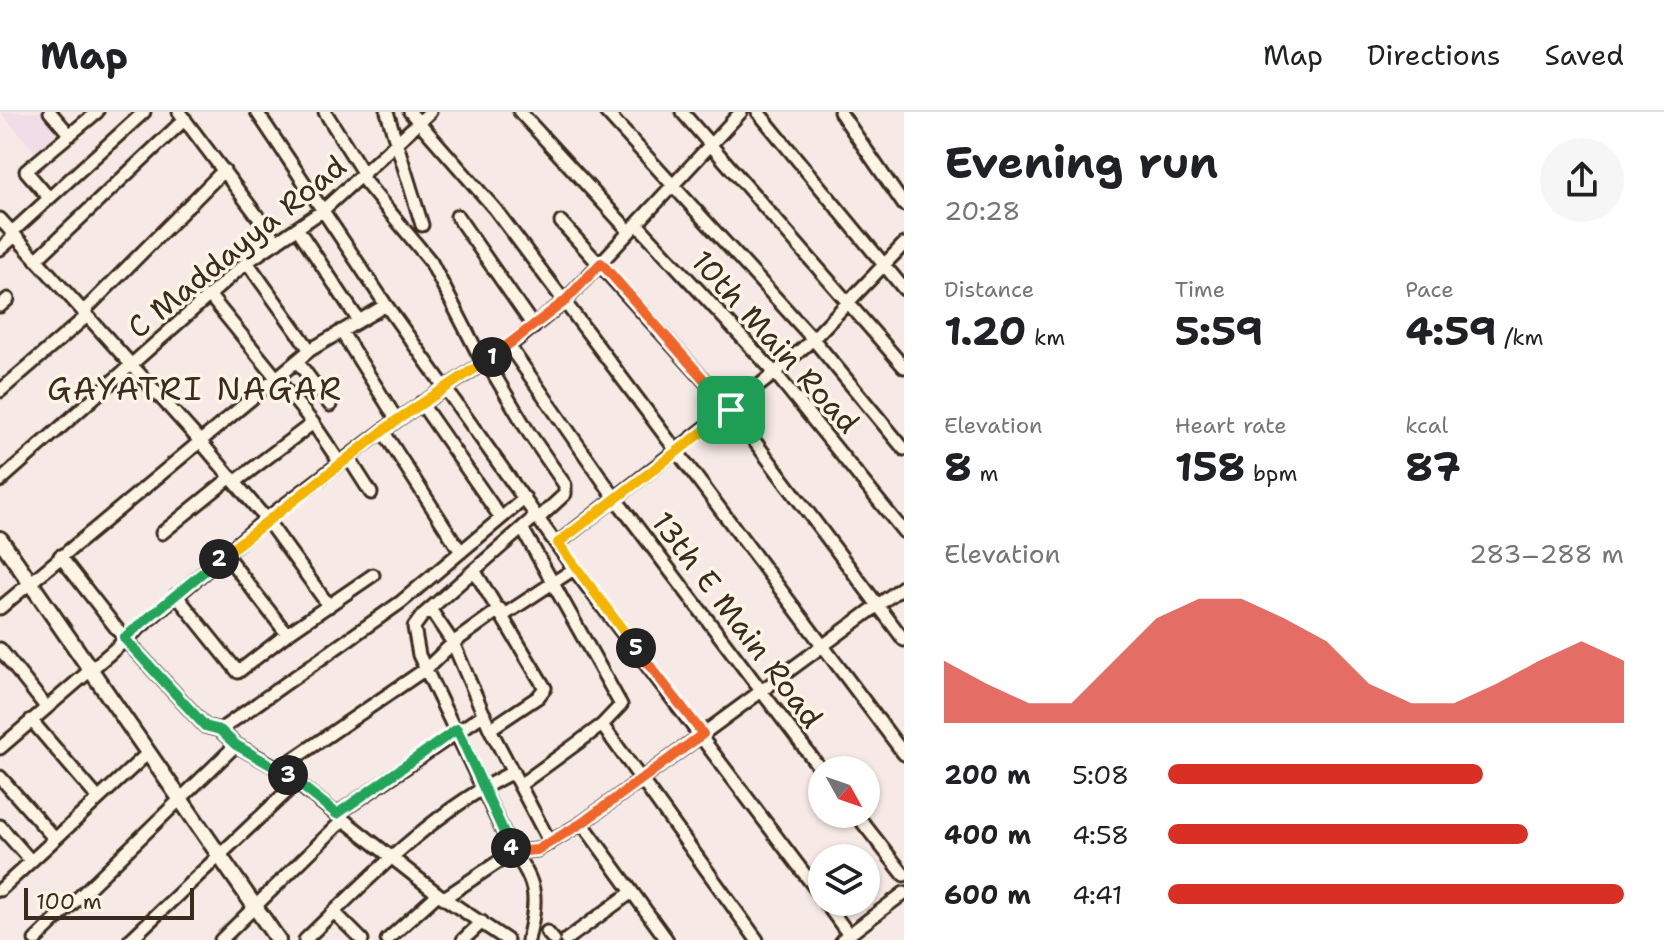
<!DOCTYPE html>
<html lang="en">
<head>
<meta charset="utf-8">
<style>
  body { margin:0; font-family:"Shantell Sans",sans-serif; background:#f6f6f6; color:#202124; height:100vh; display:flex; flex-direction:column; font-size:30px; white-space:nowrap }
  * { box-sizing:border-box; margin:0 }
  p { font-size:26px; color:#757577 }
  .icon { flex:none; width:44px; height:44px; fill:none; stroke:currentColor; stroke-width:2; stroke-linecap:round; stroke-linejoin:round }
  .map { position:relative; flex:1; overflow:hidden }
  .drawer { display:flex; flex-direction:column; background:#fff; width:760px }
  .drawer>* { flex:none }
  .needle { width:52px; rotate:130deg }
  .tools { position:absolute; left:808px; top:644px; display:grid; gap:16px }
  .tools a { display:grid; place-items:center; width:72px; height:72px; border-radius:50%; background:#fff; box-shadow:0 2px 6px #0004; font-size:40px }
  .scale { position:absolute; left:24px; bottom:20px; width:170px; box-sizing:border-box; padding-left:8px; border:4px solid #3b2a1e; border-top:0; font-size:22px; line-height:28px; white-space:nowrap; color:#3b2a1e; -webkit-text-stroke:6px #fcf5e5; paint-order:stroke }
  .pin { position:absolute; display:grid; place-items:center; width:68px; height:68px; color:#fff; margin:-34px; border-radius:16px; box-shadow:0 4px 12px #0006 }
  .km { position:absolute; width:40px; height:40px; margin:-20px; border-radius:50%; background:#222; color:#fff; font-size:22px; line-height:40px; text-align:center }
  .round { display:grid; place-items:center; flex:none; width:84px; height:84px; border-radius:42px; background:#f6f6f6 }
  .headline { display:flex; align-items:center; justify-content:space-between; height:136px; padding:0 40px }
  h1 { font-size:44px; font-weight:700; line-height:60px }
  .stats { display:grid; grid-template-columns:repeat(3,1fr); gap:12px; height:136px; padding:8px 40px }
  .stats div { display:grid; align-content:center }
  .stats b { font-size:40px; font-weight:700 }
  .stats small { font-size:22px; font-weight:400 }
  .stats p { font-size:22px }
  .chart { height:224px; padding:16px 40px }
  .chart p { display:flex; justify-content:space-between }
  .chart svg { width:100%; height:144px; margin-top:8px; fill:#d93025; opacity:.7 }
  ul { padding:0 40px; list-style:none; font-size:26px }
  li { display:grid; grid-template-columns:128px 96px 1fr; align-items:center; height:60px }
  li i { height:20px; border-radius:10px; background:#d93025 }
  header { display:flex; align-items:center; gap:48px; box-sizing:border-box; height:112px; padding:0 40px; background:#fff; border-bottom:2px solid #e0e0e0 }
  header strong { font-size:38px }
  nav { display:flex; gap:44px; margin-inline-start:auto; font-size:28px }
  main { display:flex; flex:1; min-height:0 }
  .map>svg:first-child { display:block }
  .built { fill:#f1dde7 }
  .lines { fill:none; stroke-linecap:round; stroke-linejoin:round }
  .minor-casing { stroke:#3b2a1e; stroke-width:17 }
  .tertiary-casing { stroke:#3b2a1e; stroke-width:20 }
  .minor { stroke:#fcf5e5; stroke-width:11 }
  .tertiary { stroke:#fcf5e5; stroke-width:14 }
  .split-1-casing { stroke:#fff; stroke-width:16 }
  .split-2-casing { stroke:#fff; stroke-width:16 }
  .split-3-casing { stroke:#fff; stroke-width:16 }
  .split-4-casing { stroke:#fff; stroke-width:16 }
  .split-5-casing { stroke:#fff; stroke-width:16 }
  .split-6-casing { stroke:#fff; stroke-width:16 }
  .split-1 { stroke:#f0652b; stroke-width:10 }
  .split-2 { stroke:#f5b400; stroke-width:10 }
  .split-3 { stroke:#22a559; stroke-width:10 }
  .split-4 { stroke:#22a559; stroke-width:10 }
  .split-5 { stroke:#f0652b; stroke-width:10 }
  .split-6 { stroke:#f5b400; stroke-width:10 }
  .labels { text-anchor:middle; stroke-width:7; stroke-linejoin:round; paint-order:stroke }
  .street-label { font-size:30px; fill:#3b2a1e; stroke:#fcf5e5 }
  .neighbourhood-label { font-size:32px; letter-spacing:2px; fill:#3b2a1e; stroke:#fcf5e5 }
</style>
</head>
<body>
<header>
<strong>Map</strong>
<nav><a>Map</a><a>Directions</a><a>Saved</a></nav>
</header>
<main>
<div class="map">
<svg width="904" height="828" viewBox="0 0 904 828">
  <rect width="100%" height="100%" fill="#f7eae6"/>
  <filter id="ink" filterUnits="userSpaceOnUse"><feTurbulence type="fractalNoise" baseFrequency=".0125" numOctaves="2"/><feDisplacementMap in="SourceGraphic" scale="16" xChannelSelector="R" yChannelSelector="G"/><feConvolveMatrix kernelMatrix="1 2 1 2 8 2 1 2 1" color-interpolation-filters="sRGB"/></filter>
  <g filter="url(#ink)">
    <!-- built -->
    <path class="built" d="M0 0H44L61 20 35 40Z"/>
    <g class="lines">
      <!-- minor casing -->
      <g class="minor-casing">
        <path id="minor" d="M50 0 70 23
          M179 0 277 130
          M257 0 386 193 574 457 822 785
          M325 0 364 62
          M387 0 422 113
          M410 0 495 97 904 642
          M520 0 629 119
          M606 0 813 227 904 337
          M682 0 904 255
          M758 0 904 177
          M840 0 904 93
          M361 65 431 150 483 251
          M49 86 26 59 97 0
          M457 104 534 215
          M0 107 200 329 266 407 329 494
          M561 110 731 298 904 528
          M637 112 775 261 904 420
          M297 116 359 209
          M11 121 144 0
          M0 137 15 124
          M36 148 185 7
          M247 150 310 238
          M209 183 313 311 235 370
          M0 194 8 187
          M83 200 224 58
          M341 219 397 308
          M509 234 615 386 822 659
          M297 249 330 293
          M486 249 529 321 565 373V382L539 406
          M0 279 87 204
          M421 291 501 406
          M313 311 340 351
          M383 319 461 440
          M348 345 371 381
          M0 369 247 150 322 99 430 0
          M522 416 621 593 602 613 757 828
          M162 421 231 365
          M558 431 775 261 813 227 904 132
          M225 442 287 522 373 463
          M60 444 124 526 205 614 220 618 236 633 279 657 438 782 507 828
          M474 458 545 576 538 585 490 617
          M176 483 238 560 287 522
          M0 496 310 238 386 193
          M430 497 453 531 490 617 550 731
          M504 503 574 457
          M0 537 46 595
          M31 608 97 685
          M220 618 401 490 525 386
          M0 636 266 407 397 308 509 234 565 189 741 0
          M279 657 427 556 453 531 500 497
          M0 665 54 726
          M520 673 602 613
          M337 702 484 602
          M856 702 904 763
          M582 711 667 828
          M0 714 30 748
          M0 778 148 641
          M444 786 513 740 537 738 582 711 904 474
          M825 790 849 823
          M334 800 362 828
          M547 820 554 828
          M35 828 236 633
          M130 828 297 670
          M221 828 343 708
          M305 828C368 767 433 699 513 660
          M387 828 438 782
          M463 828 482 810
          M528 828C537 789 539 772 513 740L419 543 414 515 422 504 537 403
          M566 828 632 780
          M842 828 904 781"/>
      </g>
      <!-- tertiary casing -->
      <g class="tertiary-casing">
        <path id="tertiary" d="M0 427 278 828"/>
      </g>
      <!-- minor -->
      <use href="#minor" class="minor"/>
      <!-- tertiary -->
      <use href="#tertiary" class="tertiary"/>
    </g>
  </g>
  <g class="lines" filter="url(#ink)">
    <!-- split-1 casing -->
    <g class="split-1-casing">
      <path id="split-1" d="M492 245 565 189 601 151 731 298"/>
    </g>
    <!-- split-2 casing -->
    <g class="split-2-casing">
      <path id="split-2" d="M219 447 397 308 492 245"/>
    </g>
    <!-- split-3 casing -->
    <g class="split-3-casing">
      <path id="split-3" d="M219 447 124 526 205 614 220 618 236 633 288 663"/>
    </g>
    <!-- split-4 casing -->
    <g class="split-4-casing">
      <path id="split-4" d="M288 663 337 702 457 617 511 736"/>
    </g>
    <!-- split-5 casing -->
    <g class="split-5-casing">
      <path id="split-5" d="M511 736 513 740 537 738 582 711 703 622 636 536"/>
    </g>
    <!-- split-6 casing -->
    <g class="split-6-casing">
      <path id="split-6" d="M636 536 558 431 731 298"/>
    </g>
    <!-- split-1 -->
    <use href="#split-1" class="split-1"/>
    <!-- split-2 -->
    <use href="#split-2" class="split-2"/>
    <!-- split-3 -->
    <use href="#split-3" class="split-3"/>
    <!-- split-4 -->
    <use href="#split-4" class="split-4"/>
    <!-- split-5 -->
    <use href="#split-5" class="split-5"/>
    <!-- split-6 -->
    <use href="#split-6" class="split-6"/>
  </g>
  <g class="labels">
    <!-- street labels -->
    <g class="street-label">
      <text transform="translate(237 135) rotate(-39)" y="10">C Maddayya Road</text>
      <text transform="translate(775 230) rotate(48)" y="10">10th Main Road</text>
      <text transform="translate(737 508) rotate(53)" y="10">13th E Main Road</text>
    </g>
    <!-- neighbourhood labels -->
    <g class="neighbourhood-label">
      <text x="195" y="288">GAYATRI NAGAR</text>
    </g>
  </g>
</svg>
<div class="tools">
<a><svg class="needle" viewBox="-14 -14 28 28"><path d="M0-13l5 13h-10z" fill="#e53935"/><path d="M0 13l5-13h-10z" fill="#757577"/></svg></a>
<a><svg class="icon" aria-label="layers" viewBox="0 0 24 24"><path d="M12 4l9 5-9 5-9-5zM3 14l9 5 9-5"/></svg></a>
</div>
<div class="scale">100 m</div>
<div class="pin" style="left:731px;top:298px;background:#1e9e55"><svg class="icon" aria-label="arrive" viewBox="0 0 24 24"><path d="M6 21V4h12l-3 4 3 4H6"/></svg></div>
<b class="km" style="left:492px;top:245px">1</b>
<b class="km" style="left:219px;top:447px">2</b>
<b class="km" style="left:288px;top:663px">3</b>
<b class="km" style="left:511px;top:736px">4</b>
<b class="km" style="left:636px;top:536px">5</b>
</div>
<section class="drawer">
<div class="headline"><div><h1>Evening run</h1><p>20:28</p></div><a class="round"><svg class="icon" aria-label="share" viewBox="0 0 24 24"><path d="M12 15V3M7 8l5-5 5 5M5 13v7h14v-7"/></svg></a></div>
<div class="stats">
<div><p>Distance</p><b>1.20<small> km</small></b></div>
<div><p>Time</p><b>5:59</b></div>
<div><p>Pace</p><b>4:59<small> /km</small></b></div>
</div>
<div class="stats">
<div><p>Elevation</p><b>8<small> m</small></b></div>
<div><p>Heart rate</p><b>158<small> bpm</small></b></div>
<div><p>kcal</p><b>87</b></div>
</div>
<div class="chart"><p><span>Elevation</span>283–288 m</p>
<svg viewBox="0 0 160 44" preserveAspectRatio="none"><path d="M0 44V25L10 32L20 38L30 38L40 25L50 12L60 6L70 6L80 12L90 19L100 32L110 38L120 38L130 32L140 25L150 19L160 25V44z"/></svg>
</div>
<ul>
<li><b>200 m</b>5:08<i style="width:69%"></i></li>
<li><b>400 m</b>4:58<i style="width:79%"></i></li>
<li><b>600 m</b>4:41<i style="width:100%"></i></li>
</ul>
</section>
</main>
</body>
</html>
